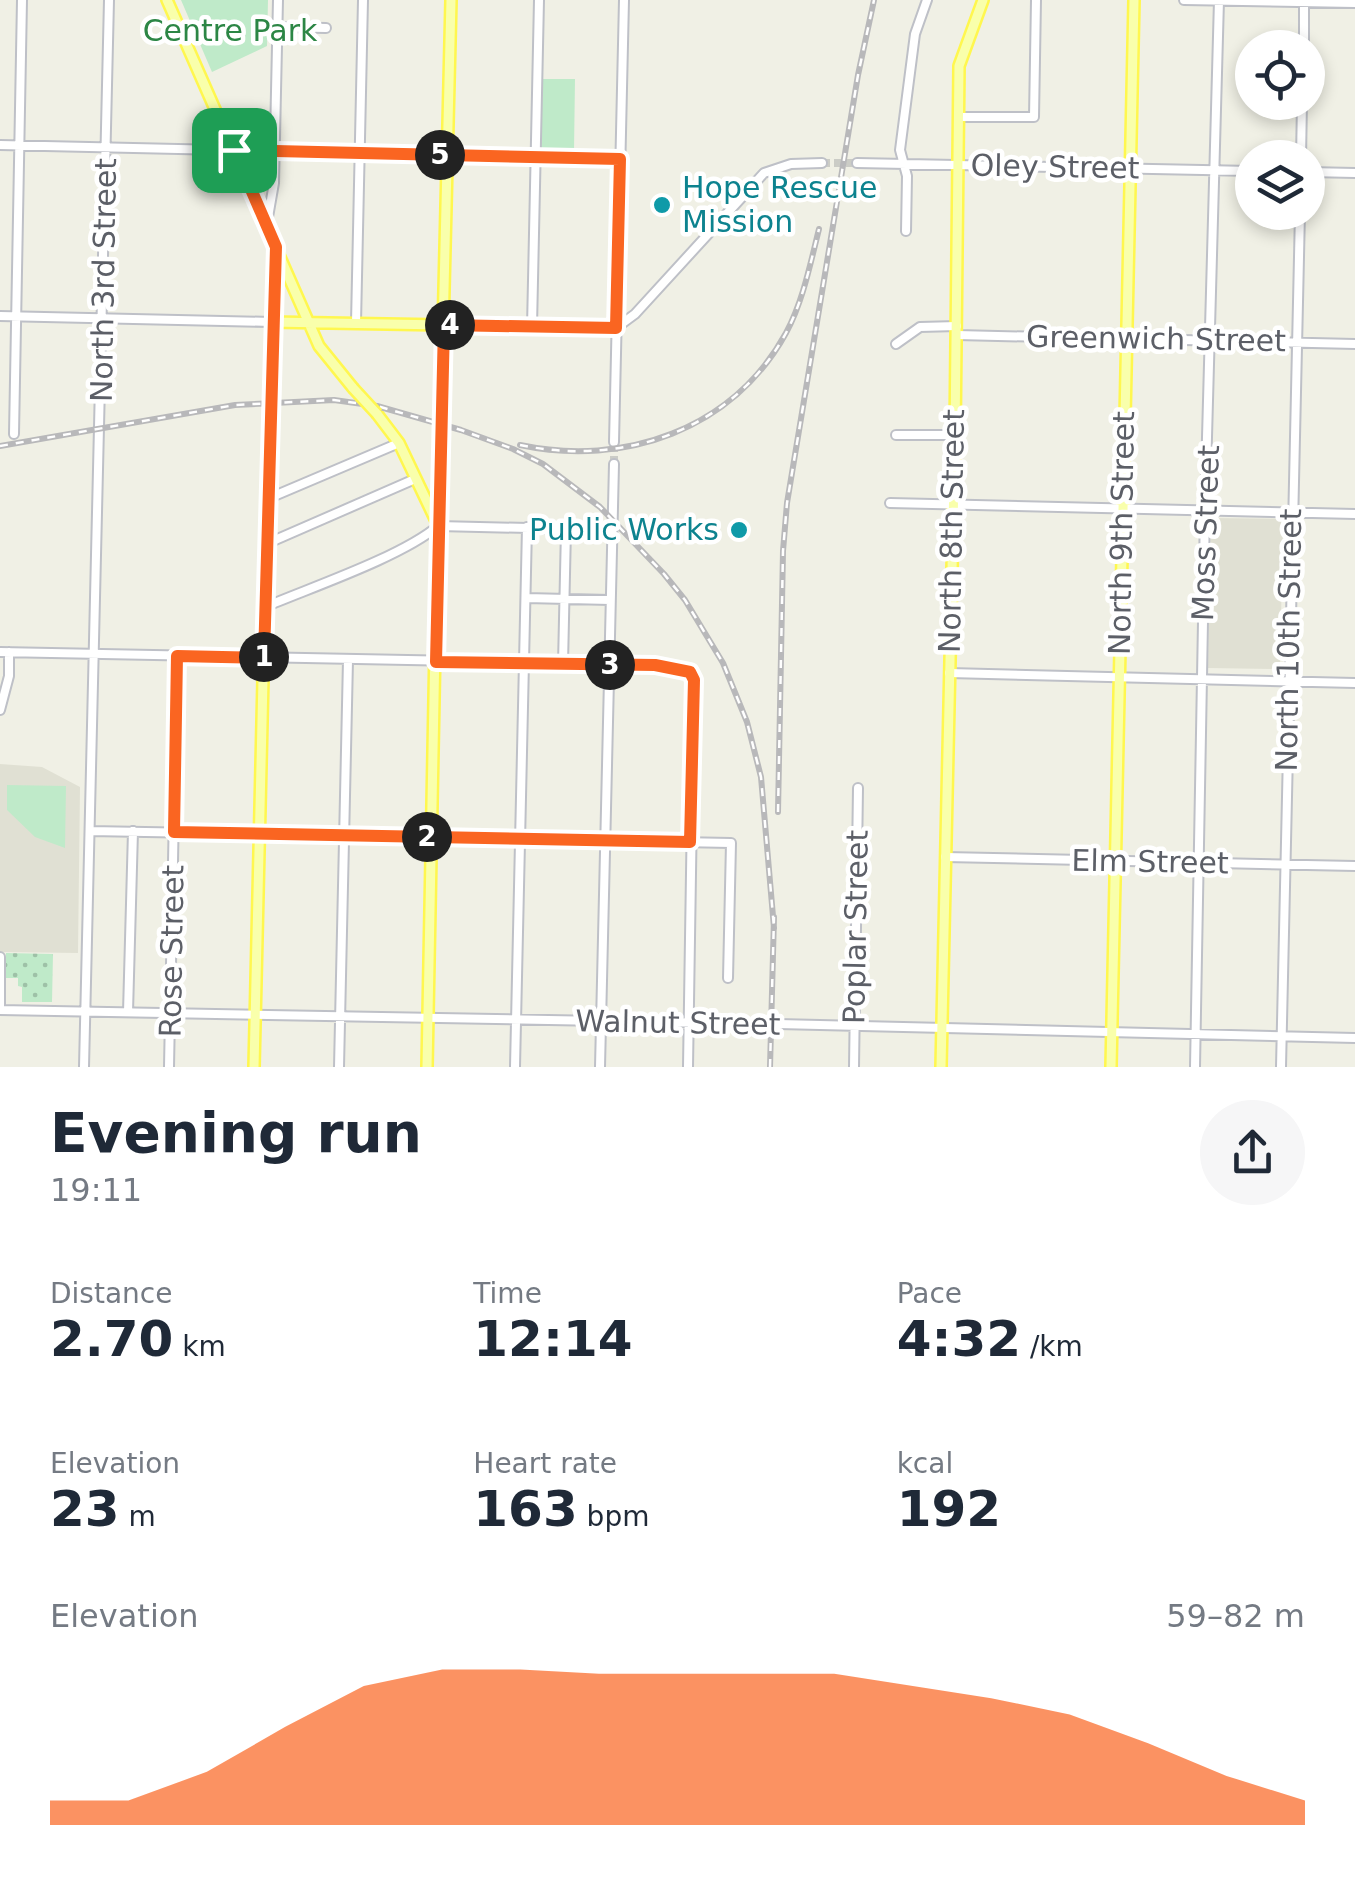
<!DOCTYPE html>
<html lang="en">
<head>
<meta charset="utf-8">
<style>
  body { margin:0; font-family:"DejaVu Sans",sans-serif; background:#f6f6f7; color:#1f2937; height:100vh; display:flex; flex-direction:column; font-size:38px; white-space:nowrap }
  * { box-sizing:border-box; margin:0 }
  p { font-size:32px; color:#747a83 }
  .icon { flex:none; width:55px; height:55px; fill:none; stroke:currentColor; stroke-width:2; stroke-linecap:round; stroke-linejoin:round }
  .map { position:relative; height:1067px; overflow:hidden }
  .panel { display:flex; flex-direction:column; background:#fff; flex:1 }
  .panel>* { flex:none }
  .tools { position:absolute; left:1235px; top:30px; display:grid; gap:20px }
  .tools a { display:grid; place-items:center; width:90px; height:90px; border-radius:50%; background:#fff; box-shadow:0 5px 15px #0003; font-size:50px }
  .pin { position:absolute; display:grid; place-items:center; width:85px; height:85px; color:#fff; margin:-42px; border-radius:20px; box-shadow:0 5px 15px #0006 }
  .km { position:absolute; width:50px; height:50px; margin:-25px; border-radius:50%; background:#222; color:#fff; font-size:28px; line-height:50px; text-align:center }
  .round { display:grid; place-items:center; flex:none; width:105px; height:105px; border-radius:52px; background:#f6f6f7 }
  .overview { display:flex; align-items:center; justify-content:space-between; height:170px; padding:0 50px }
  h1 { font-size:55px; font-weight:700; line-height:75px }
  .metrics { display:grid; grid-template-columns:repeat(3,1fr); gap:15px; height:170px; padding:10px 50px }
  .metrics div { display:grid; align-content:center }
  .metrics b { font-size:50px; font-weight:700 }
  .metrics small { font-size:28px; font-weight:400 }
  .metrics p { font-size:28px }
  .chart { height:280px; padding:20px 50px }
  .chart p { display:flex; justify-content:space-between }
  .chart svg { width:100%; height:180px; margin-top:10px; fill:#fa6521; opacity:.7 }
  .map>svg:first-child { display:block }
  .education { fill:#e0e0d3 }
  .grass { fill:url(#grass-dots) }
  .park { fill:#bfeac9 }
  .lines { fill:none; stroke-linecap:round; stroke-linejoin:round }
  .minor-tunnel { stroke:#cbccc6; stroke-width:8; stroke-dasharray:8 4; stroke-linecap:butt }
  .minor-casing { stroke:#bec0c7; stroke-width:12 }
  .major-casing { stroke:#fff74f; stroke-width:14 }
  .minor { stroke:#fff; stroke-width:8 }
  .major { stroke:#f9ffab; stroke-width:9 }
  .rail-casing { stroke:#b8b8ba; stroke-width:6 }
  .rail { stroke:#fff; stroke-width:2.5; stroke-dasharray:8; stroke-linecap:butt }
  .minor-bridge-casing { stroke:#bec0c7; stroke-width:12; stroke-linecap:butt }
  .major-bridge-casing { stroke:#fff74f; stroke-width:14; stroke-linecap:butt }
  .minor-bridge { stroke:#fff; stroke-width:8 }
  .major-bridge { stroke:#f9ffab; stroke-width:9 }
  .route-casing { stroke:#fff; stroke-width:20 }
  .route { stroke:#fa6521; stroke-width:12 }
  .culture-dot { fill:#0f9aa8; stroke:#fff; stroke-width:4 }
  .labels { text-anchor:middle; stroke-width:9; stroke-linejoin:round; paint-order:stroke }
  .park-label { font-size:30px; fill:#2c8645; stroke:#fff }
  .street-label { font-size:30px; fill:#5c5f67; stroke:#fff }
  .culture-label { font-size:30px; fill:#0d838f; stroke:#fff; text-anchor:start }
</style>
</head>
<body>
<div class="map">
<svg width="1355" height="1067" viewBox="0 0 1355 1067">
  <defs>
    <pattern id="grass-dots" width="8" height="8" patternUnits="userSpaceOnUse" patternTransform="scale(2.5)"><rect width="8" height="8" fill="#bfeac9"/><path d="M2 2h.1M6 6h.1" fill="none" stroke="#9ec1a7" stroke-width="1.8" stroke-linecap="round"/></pattern>
  </defs>
  <rect width="100%" height="100%" fill="#f0f0e5"/>
  <!-- education -->
  <path class="education" d="M1211 518 1283 519 1280 669 1208 668Z
    M0 764 42 767 80 787 78 953 0 952Z"/>
  <!-- grass -->
  <path class="grass" d="M6 953 53 954 52 1002H22V987L18 986V978H5Z"/>
  <!-- park -->
  <path class="park" d="M181 0H268L267 46 212 72Z
    M540 79H575L574 151H539Z
    M7 785 66 786 65 848 35 837 7 810Z"/>
  <g class="lines">
    <!-- minor-tunnel -->
    <path class="minor-tunnel" d="M822 163H857
      M614 464V442"/>
    <!-- minor casing -->
    <g class="minor-casing">
      <path id="minor" d="M1184 0 1355 3
        M277 27 326 28
        M1304 48V0
        M958 117H1034L1036 0
        M0 145 620 159
        M1301 158 1302 102
        M857 163 1252 171
        M1308 172 1355 173
        M267 223 274 183 278 0
        M906 231 907 176 900 150 915 34 927 0
        M0 316 271 322
        M356 323 363 0
        M444 325 616 328 635 314 764 173 791 164 822 163
        M532 327 539 0
        M957 335 1355 344
        M896 344 920 327 957 326
        M14 434 22 0
        M896 435H955
        M614 442 624 0
        M267 499 399 443
        M890 503 1355 514
        M266 544 415 479
        M526 598 610 600
        M265 607C312 587 401 557 438 526L612 530
        M0 652 655 665 687 670 694 680 688 1067
        M563 664 566 529
        M949 673 1355 683
        M0 710 9 676V652
        M90 831 731 843 728 978
        M945 857 1355 866
        M0 957V1010
        M0 1010 767 1024
        M128 1012 133 831
        M778 1024 1355 1038
        M84 1067 109 0
        M169 1067 177 656
        M339 1067 348 660
        M515 1067 527 527
        M600 1067 614 464
        M854 1067 858 788
        M1195 1067 1205 510 1219 0
        M1281 1067 1300 212"/>
    </g>
    <!-- major casing -->
    <g class="major-casing">
      <path id="major" d="M167 0 319 346 353 388
        M271 322 444 325
        M270 386 275 249
        M441 413 451 0
        M377 414 399 443 437 523
        M254 1067 269 420
        M427 1067 439 436
        M941 1067 955 435 959 66 983 0
        M1111 1067 1134 0"/>
    </g>
    <!-- minor -->
    <use href="#minor" class="minor"/>
    <!-- major -->
    <use href="#major" class="major"/>
    <!-- rail casing -->
    <g class="rail-casing">
      <path id="rail" d="M520 445C624 467 733 430 786 333 803 301 810 265 819 229
        M0 446 235 405 334 400 377 406 461 430 513 449 543 464 600 507 664 574 685 600 723 663 747 722 761 777 774 928
        M778 812 783 551 787 503 858 75 874 0
        M770 1067 774 917"/>
    </g>
    <!-- rail -->
    <use href="#rail" class="rail"/>
    <!-- minor-bridge casing -->
    <g class="minor-bridge-casing">
      <path id="minor-bridge" d="M767 1024H778"/>
    </g>
    <!-- major-bridge casing -->
    <g class="major-bridge-casing">
      <path id="major-bridge" d="M353 388 377 414
        M269 420 270 386
        M439 436 441 413"/>
    </g>
    <!-- minor-bridge -->
    <use href="#minor-bridge" class="minor-bridge"/>
    <!-- major-bridge -->
    <use href="#major-bridge" class="major-bridge"/>
  </g>
  <g class="lines">
    <!-- route casing -->
    <g class="route-casing">
      <path id="route" d="M234 150 620 159 616 328 444 325 436 662 655 665 690 672 694 680 690 842 174 832 177 656 264 658 276 247Z"/>
    </g>
    <!-- route -->
    <use href="#route" class="route"/>
  </g>
  <!-- markers -->
  <g class="culture-dot">
    <circle cx="662" cy="205" r="10"/>
    <circle cx="739" cy="530" r="10"/>
  </g>
  <g class="labels">
    <!-- park labels -->
    <g class="park-label">
      <text x="230" y="41">Centre Park</text>
    </g>
    <!-- street labels -->
    <g class="street-label">
      <text transform="translate(1055 167) rotate(1)" y="10">Oley Street</text>
      <text transform="translate(104 280) rotate(-89)" y="10">North 3rd Street</text>
      <text transform="translate(1156 339) rotate(1)" y="10">Greenwich Street</text>
      <text transform="translate(952 531) rotate(-89)" y="10">North 8th Street</text>
      <text transform="translate(1122 533) rotate(-89)" y="10">North 9th Street</text>
      <text transform="translate(1206 533) rotate(-88)" y="10">Moss Street</text>
      <text transform="translate(1289 640) rotate(-89)" y="10">North 10th Street</text>
      <text transform="translate(1150 862) rotate(1)" y="10">Elm Street</text>
      <text transform="translate(856 927) rotate(-89)" y="10">Poplar Street</text>
      <text transform="translate(172 951) rotate(-89)" y="10">Rose Street</text>
      <text transform="translate(678 1023) rotate(1)" y="10">Walnut Street</text>
    </g>
    <!-- culture labels -->
    <g class="culture-label">
      <text x="682" y="198">Hope Rescue<tspan x="682" dy="34">Mission</tspan></text>
      <text x="719" y="540" text-anchor="end">Public Works</text>
    </g>
  </g>
</svg>
<div class="tools">
<a><svg class="icon" aria-label="locate" viewBox="0 0 24 24"><circle cx="12" cy="12" r="6"/><path d="M12 2v4M12 18v4M2 12h4M18 12h4"/></svg></a>
<a><svg class="icon" aria-label="layers" viewBox="0 0 24 24"><path d="M12 4l9 5-9 5-9-5zM3 14l9 5 9-5"/></svg></a>
</div>
<div class="pin" style="left:234px;top:150px;background:#1e9e55"><svg class="icon" aria-label="arrive" viewBox="0 0 24 24"><path d="M6 21V4h12l-3 4 3 4H6"/></svg></div>
<b class="km" style="left:264px;top:657px">1</b>
<b class="km" style="left:427px;top:837px">2</b>
<b class="km" style="left:610px;top:665px">3</b>
<b class="km" style="left:450px;top:325px">4</b>
<b class="km" style="left:440px;top:155px">5</b>
</div>
<section class="panel">
<div class="overview"><div><h1>Evening run</h1><p>19:11</p></div><a class="round"><svg class="icon" aria-label="share" viewBox="0 0 24 24"><path d="M12 15V3M7 8l5-5 5 5M5 13v7h14v-7"/></svg></a></div>
<div class="metrics">
<div><p>Distance</p><b>2.70<small> km</small></b></div>
<div><p>Time</p><b>12:14</b></div>
<div><p>Pace</p><b>4:32<small> /km</small></b></div>
</div>
<div class="metrics">
<div><p>Elevation</p><b>23<small> m</small></b></div>
<div><p>Heart rate</p><b>163<small> bpm</small></b></div>
<div><p>kcal</p><b>192</b></div>
</div>
<div class="chart"><p><span>Elevation</span>59–82 m</p>
<svg viewBox="0 0 160 44" preserveAspectRatio="none"><path d="M0 44V38L10 38L20 31L30 20L40 10L50 6L60 6L70 7L80 7L90 7L100 7L110 10L120 13L130 17L140 24L150 32L160 38V44z"/></svg>
</div>
</section>
</body>
</html>
